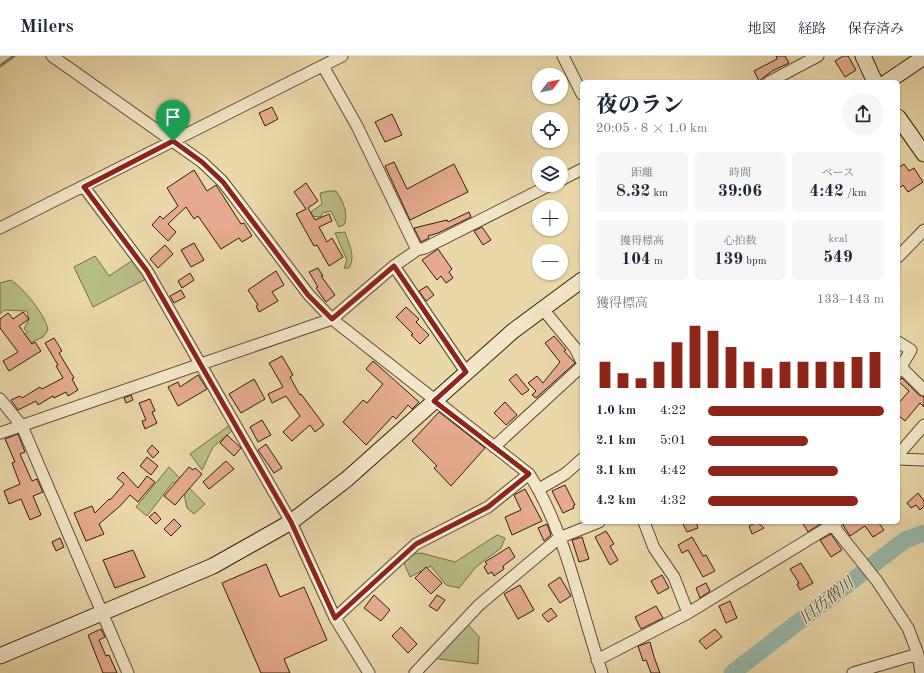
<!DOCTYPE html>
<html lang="ja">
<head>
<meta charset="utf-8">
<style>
  body { margin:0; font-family:"Old Standard TT","Noto Serif JP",serif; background:#f6f6f7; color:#1f2937; height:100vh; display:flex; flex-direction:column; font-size:15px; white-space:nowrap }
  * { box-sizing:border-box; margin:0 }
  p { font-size:13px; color:#747a83 }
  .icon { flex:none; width:22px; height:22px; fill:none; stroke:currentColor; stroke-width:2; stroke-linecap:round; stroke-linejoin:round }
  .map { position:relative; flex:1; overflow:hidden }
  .panel { position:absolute; left:580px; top:24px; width:320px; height:444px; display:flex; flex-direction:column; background:#fff; border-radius:6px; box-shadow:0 1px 3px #0004 }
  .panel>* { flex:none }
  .needle { width:26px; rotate:58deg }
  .controls { position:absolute; left:532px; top:12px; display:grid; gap:8px }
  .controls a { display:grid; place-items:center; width:36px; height:36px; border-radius:50%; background:#fff; box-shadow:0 1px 3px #0004; font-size:20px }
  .pin { position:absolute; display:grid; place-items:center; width:34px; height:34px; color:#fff; margin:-41px -17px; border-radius:50% 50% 50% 0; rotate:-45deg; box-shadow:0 0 4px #0007 }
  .pin .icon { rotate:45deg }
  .round { display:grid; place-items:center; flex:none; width:42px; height:42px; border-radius:21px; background:#f6f6f7 }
  .headline { display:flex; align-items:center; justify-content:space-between; height:68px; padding:0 16px }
  h1 { font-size:22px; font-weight:800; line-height:30px }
  .stats { display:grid; grid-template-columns:repeat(3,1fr); gap:6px; height:68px; padding:4px 16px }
  .stats div { display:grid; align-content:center; border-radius:6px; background:#f6f6f7; text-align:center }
  .stats b { font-size:17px; font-weight:800 }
  .stats small { font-size:11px; font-weight:400 }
  .stats p { font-size:11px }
  .chart { height:112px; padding:8px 16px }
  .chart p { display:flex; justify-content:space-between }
  .chart svg { width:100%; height:72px; margin-top:4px; stroke:#8f2418; stroke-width:6 }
  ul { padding:0 16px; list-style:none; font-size:13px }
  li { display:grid; grid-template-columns:64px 48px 1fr; align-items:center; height:30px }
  li i { height:10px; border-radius:5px; background:#8f2418 }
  header { display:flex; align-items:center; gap:24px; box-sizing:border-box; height:56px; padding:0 20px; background:#fff; border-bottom:1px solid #e0e1e3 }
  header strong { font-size:19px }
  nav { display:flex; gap:22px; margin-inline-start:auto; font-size:14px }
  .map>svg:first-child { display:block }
  .green { fill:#b8be87; stroke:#746e48 }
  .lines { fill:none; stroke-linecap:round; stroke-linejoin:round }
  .stream { stroke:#6f7b6c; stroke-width:3 }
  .river { stroke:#98b9ae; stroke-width:17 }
  .building { fill:#e5aa8f; stroke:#311f08 }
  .street-casing { stroke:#5f4d30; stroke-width:13 }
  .secondary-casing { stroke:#311f08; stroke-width:17 }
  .street { stroke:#f1e6c7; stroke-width:11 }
  .secondary { stroke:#f1e6c7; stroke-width:15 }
  .route-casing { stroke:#fff; stroke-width:8 }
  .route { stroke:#8f2418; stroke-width:5 }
  .labels { text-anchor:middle; stroke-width:3; stroke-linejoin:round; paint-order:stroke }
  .water-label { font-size:16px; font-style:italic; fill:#504d3a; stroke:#f1e6c7 }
</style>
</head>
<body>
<header>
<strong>Milers</strong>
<nav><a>地図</a><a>経路</a><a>保存済み</a></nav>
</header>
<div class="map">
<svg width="924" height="617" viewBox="0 0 924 617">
  <rect width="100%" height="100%" fill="#ead8a9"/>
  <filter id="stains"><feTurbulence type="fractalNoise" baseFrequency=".005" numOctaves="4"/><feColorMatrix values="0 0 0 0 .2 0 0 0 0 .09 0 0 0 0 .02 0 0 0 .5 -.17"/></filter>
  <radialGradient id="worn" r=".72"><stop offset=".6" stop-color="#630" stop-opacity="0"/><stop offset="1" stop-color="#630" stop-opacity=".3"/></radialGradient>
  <!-- green -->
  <path class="green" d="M329 135H336C343 144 349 159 344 169L339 171 331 155 322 157 321 161 310 160 312 155 322 148 320 137Z
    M345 176C349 189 356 200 349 212H344L347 204 335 177Z
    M95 200 109 220 133 204 146 223 93 251 74 211Z
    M11 224C24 233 45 258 48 274L43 281 26 289 22 280 28 276 24 273 29 263 27 255 5 254 0 258V227Z
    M230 369 233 374 213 391 202 414 190 398Z
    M169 411 205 448 194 458 187 452 183 433 173 426 147 460 136 451Z
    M497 479 505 482 501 492 476 511 459 532 446 529 431 510 410 521 401 500 421 497 455 506Z
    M465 565 479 581 478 608 431 602Z"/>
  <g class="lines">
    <!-- stream -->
    <path class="stream" d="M0 10 14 0"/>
    <!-- river -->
    <path class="river" d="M732 617 905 484 924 477"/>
  </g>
  <!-- building -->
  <path class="building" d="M776 0H785L789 7 772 15 759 25 754 15 777 3Z
    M843 0H848L856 14 845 21 835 5Z
    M272 51 278 63 265 70 259 57Z
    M392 58 402 79 385 86 375 66Z
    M394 106 407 133 454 108 468 136 410 164 385 110Z
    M904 108 909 115 914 112 923 126 908 136 903 129 898 133V112Z
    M194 114 207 135 216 129 241 168 244 167 252 180 242 186 239 182 221 193 198 160 194 163 186 151 168 168 176 176 168 185 152 169 160 160 163 163 178 150 167 132Z
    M306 127 318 145 308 152 315 164 329 158 332 165 319 171 327 186 332 182 343 201 329 210 317 189 314 190 296 158 306 153 294 136Z
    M469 156 471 161 438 177 428 180 429 182 421 186 414 172 447 164 448 166Z
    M482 171 491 184 483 189 474 175Z
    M194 187 204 204 191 211 181 194Z
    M165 189 173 198 158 212 150 203Z
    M438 193 452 213 449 216 453 222 446 227 441 220 437 224 422 204Z
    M318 212 323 220H321L335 239 326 246 316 232 318 231 309 216Z
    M276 215 284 229 272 236 278 245 259 256 256 250 258 249 248 234Z
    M190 217 194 224 182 232 178 225Z
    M427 230 434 239 426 245 419 235Z
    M181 234 185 241 174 247 170 240Z
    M406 251 419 263 416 266 429 279 420 288 411 279 413 278 396 261Z
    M23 256 29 263 19 270 32 288 35 286 41 295 9 315 3 305 18 296 0 272V263L8 257 13 263Z
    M554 280 566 294 564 295 575 307 536 342 532 339 536 335 528 327 537 320 543 327 560 306 545 287Z
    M54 282 62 295 59 297 74 322 72 323 78 334 68 340 66 336 54 342 53 340 38 349 36 345 18 354 11 344 20 340 22 342 40 331 42 333 63 322 56 310 58 309 45 287Z
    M282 300 293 319 290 321 300 339 301 338 324 369 315 376 310 369 292 385 283 376 300 360 286 340 272 347 268 338 283 331 269 307Z
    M373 305 419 346 412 353 408 349 396 363 393 360 366 389 343 366 363 344 367 347 383 328 366 313Z
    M516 318 529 334 522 339 509 324Z
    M198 319 207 333 178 350 168 331 178 326 180 331Z
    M902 322 919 339 924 341V351L920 347 905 365 898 359V348L909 335 898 325Z
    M254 323 265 343 241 357 229 338Z
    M131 339 133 344 126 347 124 342Z
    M150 343 155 355 152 356 157 367 145 373 142 365 146 364 139 347Z
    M505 346 517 359 506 369 494 357Z
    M439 356 485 392 451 430 434 412 437 410 412 385Z
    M262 364 271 379 258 386 250 371Z
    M18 378 25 396 20 398 32 425 37 423 43 436 33 440 41 459 30 464 21 443 9 448 4 435 20 428 12 407 15 406 5 383Z
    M227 379 241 392 234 400 220 387Z
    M266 388 282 412 274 417 258 394Z
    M152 389 159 396 153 402 147 395Z
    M147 401 158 410 151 419 140 410Z
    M226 405 234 413 209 433 203 426Z
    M189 411 193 414 195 412 202 418 175 449 164 440Z
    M123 416 138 432 147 420 155 426 138 446 130 439 120 450 99 468 104 478 86 485 74 457 92 450 95 457 109 443 110 444 124 428 117 422Z
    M565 429 575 449 573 450 574 452 563 457 552 435Z
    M525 433 542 465 512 479 505 461 521 454 514 439Z
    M918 437 924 445V450L920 454 916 449 911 452 907 447Z
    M155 456 161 463 156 468 149 461Z
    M174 463 181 470 171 480 164 473Z
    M682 466H696L698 472 687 476Z
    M757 466 764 472 752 478 749 470Z
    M802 466H823L808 476Z
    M844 466H878L884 474 873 481 865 470 850 480 843 469Z
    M547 468 551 479 544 485 538 472Z
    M606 475 614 488 610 490 618 504 610 509 595 481Z
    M831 478 842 494 831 501 820 484Z
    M582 481 589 503 579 506 572 484Z
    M692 481 703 500 706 499 715 515 703 521 688 494 682 497 678 489Z
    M60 482 64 491 56 495 52 486Z
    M509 491 515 501 503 510 504 513 494 520 492 516 488 518 484 511 487 508 485 506Z
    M133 494 145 521 115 532 103 504Z
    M801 507 813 527 800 534 797 528 799 527 790 513Z
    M266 508 280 541 304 531 327 584 284 603 290 617H261L222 527Z
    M426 511 442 527 431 538 415 522Z
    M662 519 669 532 658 538 651 525Z
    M560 521 571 540 560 547 548 529Z
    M706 527 710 535 700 542 696 532Z
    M520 529 534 554 518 563 504 538Z
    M374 539 390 554 381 565 364 552Z
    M437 539 445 544 437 555 429 550Z
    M730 545 737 562 726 567 719 550Z
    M656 550 663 562 641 573 635 561Z
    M551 552 557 560 548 566 542 559Z
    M401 571 417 588 408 597 392 580Z
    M101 573 105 581 99 584 106 600 109 599 117 617H103L88 579Z
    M715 573 722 581 706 593 699 585Z
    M650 586 654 601 660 617H651L646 604 643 605 638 590Z"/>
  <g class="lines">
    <!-- street casing -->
    <g class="street-casing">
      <path id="street" d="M52 0 202 106 223 126 309 239 332 263 529 418C566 475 580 553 602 617
        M563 0 582 38
        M323 10 357 70 417 194
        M769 26 818 0
        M561 124 582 113
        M84 131 147 215 291 466 335 562 369 617
        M0 172 342 0
        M898 201 924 174
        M394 210 466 316
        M542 252 575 292 582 306
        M898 286 911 294 898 316
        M901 311 924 334
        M0 343 22 370 128 617
        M0 377 332 263 394 210 417 194 425 192 550 129
        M494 391 582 310
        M898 399 924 369
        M898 403 924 404
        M539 433 565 418 582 403
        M644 466 654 492 674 521 688 557
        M830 466 877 525 908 572 918 598 921 617
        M335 562 416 488 488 451 529 418
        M597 604 688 557 837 466
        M415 617 479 549 559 482 599 466
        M853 617 918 598"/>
    </g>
    <!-- secondary casing -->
    <g class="secondary-casing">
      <path id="secondary" d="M863 0 875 26
        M887 26 924 1
        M898 61 924 98
        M0 600 213 510 291 466 347 423 513 275 582 224"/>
    </g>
    <!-- street -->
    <use href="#street" class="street"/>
    <!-- secondary -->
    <use href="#secondary" class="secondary"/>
  </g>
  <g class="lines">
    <!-- route casing -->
    <g class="route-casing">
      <path id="route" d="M173 85 202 106 223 126 308 239 332 263 394 210 466 316 434 345 529 418 488 451 416 488 335 562 291 466 147 215 84 131Z"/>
    </g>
    <!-- route -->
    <use href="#route" class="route"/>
  </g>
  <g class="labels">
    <!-- water labels -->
    <g class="water-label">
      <text transform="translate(826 544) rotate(-38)" y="6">旧彷僧川</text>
    </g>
  </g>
  <rect width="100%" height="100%" filter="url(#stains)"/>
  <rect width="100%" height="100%" fill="url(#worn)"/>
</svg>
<div class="controls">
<a><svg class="needle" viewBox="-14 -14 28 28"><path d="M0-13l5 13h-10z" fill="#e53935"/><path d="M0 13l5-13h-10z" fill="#747a83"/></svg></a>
<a><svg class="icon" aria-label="locate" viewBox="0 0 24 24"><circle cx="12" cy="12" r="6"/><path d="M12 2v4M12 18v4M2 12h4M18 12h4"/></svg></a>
<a><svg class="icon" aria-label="layers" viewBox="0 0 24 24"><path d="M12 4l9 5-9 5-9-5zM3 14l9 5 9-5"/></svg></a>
<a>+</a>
<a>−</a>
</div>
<div class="pin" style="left:173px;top:85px;background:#1e9e55"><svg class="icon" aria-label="arrive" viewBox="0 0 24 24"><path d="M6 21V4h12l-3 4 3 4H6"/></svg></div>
<section class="panel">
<div class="headline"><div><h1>夜のラン</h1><p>20:05 · 8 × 1.0 km</p></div><a class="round"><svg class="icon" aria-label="share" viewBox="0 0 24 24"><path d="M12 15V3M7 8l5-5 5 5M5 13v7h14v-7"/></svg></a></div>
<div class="stats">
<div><p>距離</p><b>8.32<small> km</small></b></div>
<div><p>時間</p><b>39:06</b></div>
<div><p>ペース</p><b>4:42<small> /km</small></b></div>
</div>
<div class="stats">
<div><p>獲得標高</p><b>104<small> m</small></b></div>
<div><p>心拍数</p><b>139<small> bpm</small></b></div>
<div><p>kcal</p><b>549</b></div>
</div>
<div class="chart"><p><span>獲得標高</span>133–143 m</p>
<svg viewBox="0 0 160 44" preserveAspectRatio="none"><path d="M5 44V28M15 44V35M25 44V38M35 44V28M45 44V16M55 44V6M65 44V9M75 44V19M85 44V28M95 44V32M105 44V28M115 44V28M125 44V28M135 44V28M145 44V25M155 44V22"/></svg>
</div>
<ul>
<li><b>1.0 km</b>4:22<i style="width:100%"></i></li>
<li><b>2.1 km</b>5:01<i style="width:57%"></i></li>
<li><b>3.1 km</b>4:42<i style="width:74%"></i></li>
<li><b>4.2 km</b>4:32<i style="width:85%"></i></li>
</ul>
</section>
</div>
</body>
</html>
